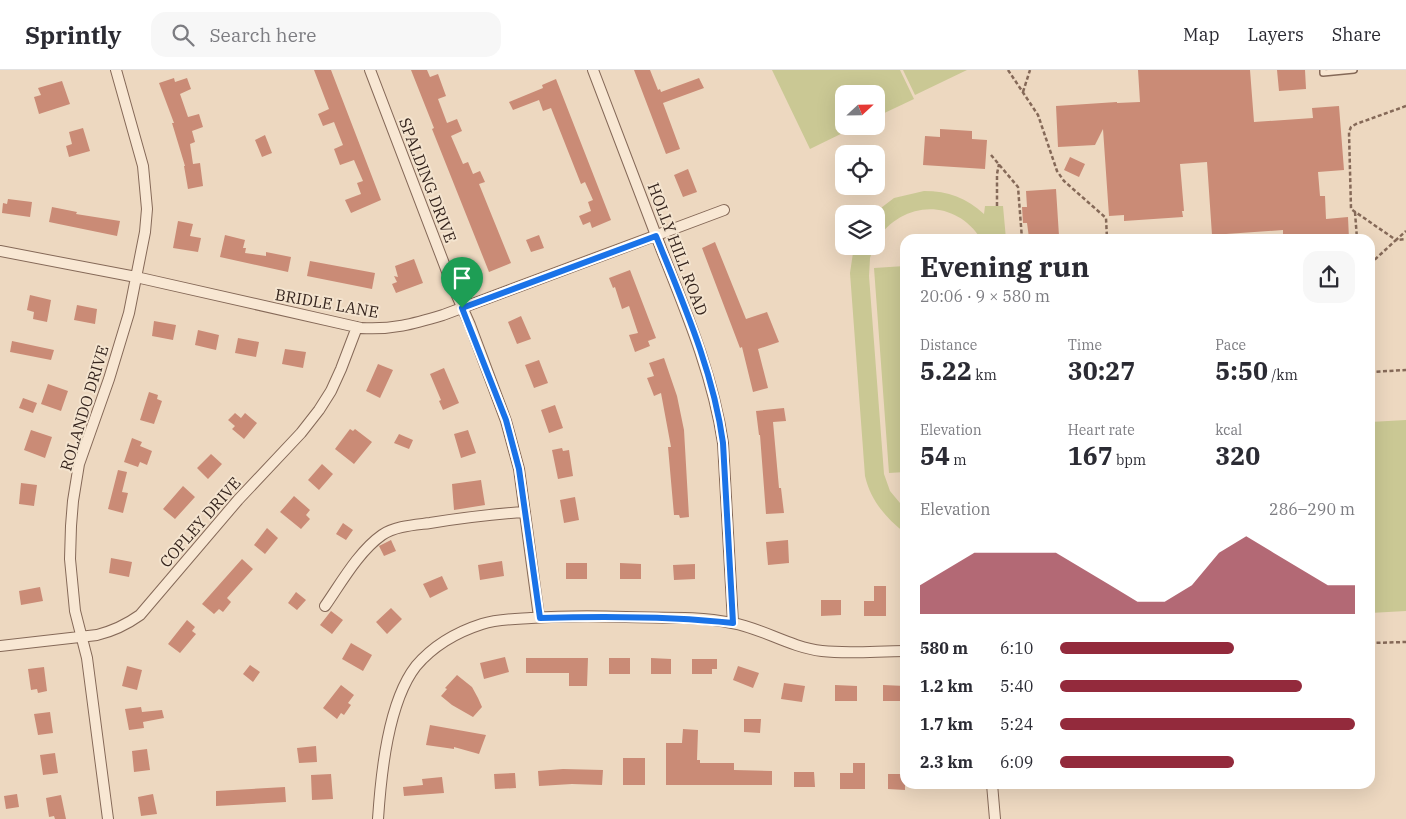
<!DOCTYPE html>
<html lang="en">
<head>
<meta charset="utf-8">
<style>
  body { margin:0; font-family:"IBM Plex Serif",serif; background:#f7f7f7; color:#2b2b33; height:100vh; display:flex; flex-direction:column; font-size:19px; white-space:nowrap }
  * { box-sizing:border-box; margin:0 }
  p { font-size:16px; color:#7c7c81 }
  .icon { flex:none; width:28px; height:28px; fill:none; stroke:currentColor; stroke-width:2; stroke-linecap:round; stroke-linejoin:round }
  .map { position:relative; flex:1; overflow:hidden }
  .sheet { position:absolute; left:900px; top:164px; width:475px; height:555px; display:flex; flex-direction:column; background:#fff; border-radius:15px; box-shadow:0 5px 20px #0002 }
  .sheet>* { flex:none }
  .needle { width:32px; rotate:68deg }
  .fabs { position:absolute; left:835px; top:15px; display:grid; gap:10px }
  .fabs a { display:grid; place-items:center; width:50px; height:50px; border-radius:10px; background:#fff; box-shadow:0 5px 20px #0002; font-size:25px }
  .pin { position:absolute; display:grid; place-items:center; width:42px; height:42px; color:#fff; margin:-51px -21px; border-radius:50% 50% 50% 0; rotate:-45deg; box-shadow:0 0 5px #0007 }
  .pin .icon { rotate:45deg }
  .round { display:grid; place-items:center; flex:none; width:52px; height:52px; border-radius:15px; background:#f7f7f7 }
  .summary { display:flex; align-items:center; justify-content:space-between; height:85px; padding:0 20px }
  h1 { font-size:28px; font-weight:700; line-height:38px }
  .figures { display:grid; grid-template-columns:repeat(3,1fr); gap:8px; height:85px; padding:5px 20px }
  .figures div { display:grid; align-content:center }
  .figures b { font-size:25px; font-weight:700 }
  .figures small { font-size:14px; font-weight:400 }
  .figures p { font-size:14px }
  .chart { height:140px; padding:10px 20px }
  .chart p { display:flex; justify-content:space-between }
  .chart svg { width:100%; height:90px; margin-top:5px; fill:#932a3c; opacity:.7 }
  ul { padding:0 20px; list-style:none; font-size:16px }
  li { display:grid; grid-template-columns:80px 60px 1fr; align-items:center; height:38px }
  li i { height:12px; border-radius:6px; background:#932a3c }
  header { display:flex; align-items:center; gap:30px; box-sizing:border-box; height:70px; padding:0 25px; background:#fff; border-bottom:1px solid #e1e1e2 }
  header strong { font-size:24px }
  nav { display:flex; gap:28px; margin-inline-start:auto; font-size:18px }
  .search { width:350px; height:45px; background:#f7f7f7; display:flex; align-items:center; gap:12px; box-sizing:border-box; padding:0 18px; border-radius:15px; color:#7c7c81; font-size:19px }
  .map>svg:first-child { display:block }
  .garden { fill:#cac894 }
  .building { fill:#ca8b76 }
  .lines { fill:none; stroke-linecap:round; stroke-linejoin:round }
  .lane-casing { stroke:#856958; stroke-width:8 }
  .street-casing { stroke:#856958; stroke-width:12 }
  .path { stroke:#856958; stroke-width:2.5; stroke-dasharray:4 2.5; stroke-linecap:butt }
  .lane { stroke:#f8e7d3; stroke-width:5 }
  .street { stroke:#f8e7d3; stroke-width:10 }
  .route-casing { stroke:#fff; stroke-width:10 }
  .route { stroke:#1a73e8; stroke-width:6 }
  .labels { text-anchor:middle; stroke-width:4; stroke-linejoin:round; paint-order:stroke }
  .street-label { font-size:16px; fill:#35241d; stroke:#f4e4cf }
</style>
</head>
<body>
<header>
<strong>Sprintly</strong>
<div class="search"><svg class="icon" aria-label="search" viewBox="0 0 24 24"><circle cx="10" cy="10" r="6"/><path d="M15 15l6 6"/></svg>Search here</div>
<nav><a>Map</a><a>Layers</a><a>Share</a></nav>
</header>
<div class="map">
<svg width="1406" height="749" viewBox="0 0 1406 749">
  <rect width="100%" height="100%" fill="#edd8c0"/>
  <!-- garden -->
  <path class="garden" d="M772 0H900L914 29 876 47V24H844V56H857L810 79Z
    M903 0H967L915 25Z
    M924 121C948 121 967 128 984 144L985 136H1003L1006 169H981C955 128 902 130 876 171V144H873L894 128Z
    M854 176H874L870 188 869 206 884 404 890 421 905 439V463C885 447 871 431 865 406L850 203Z
    M905 196V402L889 403 874 198Z
    M1406 350V541L1370 543V352Z"/>
  <!-- building -->
  <path class="building" d="M314 0H331L381 130 351 143 345 130 361 124 357 113 363 111 354 90 340 95 334 79 343 75 334 52 323 56 318 44 329 39Z
    M411 0H427L430 7 438 4 446 26 438 29 447 53 457 49 462 61 451 66 463 94 468 92 473 104 480 101 485 112 479 114 511 193 489 202 432 59 434 58Z
    M634 0H650L658 20 660 19 661 22 699 8 704 18 663 33 680 79 666 84Z
    M1138 0H1250L1254 52 1313 48 1312 38 1339 36 1344 100 1318 102 1320 126H1325L1326 149 1348 147 1349 169H1283V160L1212 165 1207 92 1180 94 1184 141H1182L1183 147 1124 151V145L1109 146 1103 59 1095 75 1058 77 1056 36 1117 32V33L1140 32Z
    M1277 0H1305L1306 19 1279 21Z
    M174 8 175 12 187 8 191 19 180 24 188 47 199 44 203 57 192 61 195 72 190 74 193 94 200 93 203 116 188 119 184 96H185L172 53H174L159 13Z
    M556 9 611 150 592 158 590 152 583 155 579 146 591 141 588 132 593 130 585 112 581 114 551 38 543 41 539 30 513 40 509 32 543 18 542 15Z
    M62 11 70 34 39 44 34 27 41 25 38 18Z
    M83 58 90 81 69 87 66 76 72 74 69 62Z
    M940 59 972 61V69L987 70 985 99 923 95 925 66 940 67Z
    M265 65 272 83 262 87 255 70Z
    M1070 87 1085 94 1079 107 1064 100Z
    M688 99 697 122 683 127 674 105Z
    M1056 119 1059 166 1029 168 1027 153H1023L1022 137H1027L1026 121Z
    M8 129 32 132 30 147 2 143 3 133 7 134Z
    M52 137 77 142 76 144 120 151 117 166 49 152Z
    M178 151 193 154 190 166 201 168 198 182 173 178Z
    M225 165 245 170 243 178H246L245 183 266 186V182L291 187 288 202 220 187Z
    M539 165 544 178 531 182 526 170Z
    M715 172 746 249 767 242 779 272 758 279 768 318 753 322 742 277 740 278 702 178Z
    M414 189 423 213 396 223 392 214 397 212 394 206 398 207 395 196Z
    M310 191 375 203 372 219 307 206Z
    M630 200 656 268 648 271 650 276 635 282 629 265 638 263 629 236 622 239 615 217 613 218 609 208Z
    M30 225 51 230 47 252 33 249 34 242 27 240Z
    M77 235 97 239 95 254 74 250Z
    M521 246 531 269 517 274 508 252Z
    M154 251 176 255 173 270 152 266Z
    M198 260 219 265 216 280 195 275Z
    M238 268 259 272 256 287 235 283Z
    M12 271 54 280 51 290 10 282Z
    M285 279 306 282 303 298 282 294Z
    M664 288 677 326 684 360 689 447 680 448 679 445H674L668 377H671L661 323 654 326 647 308 654 306 649 293Z
    M539 290 548 313 534 318 525 295Z
    M378 294 393 300 380 328 366 321Z
    M444 298 459 333 443 340 439 331 441 330 430 304Z
    M48 314 68 321 61 341 41 334Z
    M149 322 158 325 157 329 162 331 154 354 140 350Z
    M23 328 37 333 33 343 19 338Z
    M555 335 563 358 549 363 541 340Z
    M784 338 786 351 773 352 779 418H781L784 443 766 444 760 365H759L756 341Z
    M235 343 241 348 245 343 257 353 244 369 232 359 235 356 228 350Z
    M350 359 353 361 355 359 372 372 354 394 335 379Z
    M31 360 52 367 45 388 24 380Z
    M468 360 476 383 461 388 454 364Z
    M399 364 413 370 409 379 394 373Z
    M132 368 142 372 140 376 152 381 147 395 140 392 138 397 124 392Z
    M562 378 563 381 569 380 573 406 558 409 552 380Z
    M211 384 222 394 208 409 197 398Z
    M322 394 333 404 319 420 308 410Z
    M118 400 127 402 122 422 128 423 123 443 108 439Z
    M481 410 485 435 454 440 452 414Z
    M21 413 37 415 34 436 19 434Z
    M183 416 195 427 175 449 163 439Z
    M294 426 310 440 306 445 310 449 301 459 280 442Z
    M575 427 579 450 564 453 560 430Z
    M343 453 353 460 346 470 336 464Z
    M267 458 278 468 265 484 254 475Z
    M391 470 396 481 384 486 379 476Z
    M788 470 789 493 768 495 766 472Z
    M111 488 132 492 129 507 109 503Z
    M242 489 253 499 227 528 231 532 223 542 219 539 214 544 202 534Z
    M502 491 504 506 480 510 478 495Z
    M566 493H587V509H566Z
    M620 493 641 494V509H620Z
    M695 494V509L674 510 673 495Z
    M442 506 448 519 430 528 423 514Z
    M874 516H886V546H864V531H874Z
    M40 517 43 531 21 535 19 521Z
    M296 522 306 530 297 540 288 533Z
    M821 530H841V545L821 546Z
    M391 538 402 549 387 564 376 552Z
    M331 541 343 550 332 564 320 555Z
    M187 550 195 557 192 561 196 564 180 583 168 574Z
    M351 573 372 585 363 601 342 589Z
    M505 587 509 602 484 609 480 593Z
    M526 588H588L587 616H569V603H526Z
    M609 588H630V604H609Z
    M651 588 671 589V604H651Z
    M692 589H717V599H712V604H692Z
    M250 595 260 602 253 612 243 604Z
    M127 596 142 600 137 620 122 616Z
    M738 596 759 603 753 618 733 610Z
    M44 597 47 621 38 623 37 619 31 620 28 599Z
    M457 605 472 617 478 628 482 637 473 647 452 635 441 626 447 619 445 618Z
    M784 613 805 616 802 632 781 629Z
    M341 615 354 625 348 633 351 635 344 645 341 643 337 649 323 638Z
    M835 615 857 616V631H835Z
    M883 615 905 616V631H883Z
    M141 637 142 642 162 640 164 648 143 652 144 658 129 660 125 639Z
    M50 642 53 663 38 665 34 644Z
    M744 649H761L760 663 744 662Z
    M430 655 486 665 479 684 454 677V679L426 675Z
    M683 659 698 660 697 690H700V693H734V700L772 701V715H666V673H682Z
    M316 676 317 692 299 693 297 678Z
    M147 679 150 700 134 702 132 681Z
    M55 683 58 703 43 705 40 685Z
    M623 688H645V715H623Z
    M853 693H865V719H840V703H853Z
    M563 699 603 700 602 715 572 714 539 716 538 701Z
    M794 702H814L815 717H794Z
    M515 703 516 718 495 719 494 704Z
    M331 704 333 729 312 730 311 705Z
    M888 704H905V720L888 719Z
    M442 707 444 723 404 726 403 717 423 715 422 709Z
    M285 717 286 732 216 736V721Z
    M17 724 19 737 6 739 4 726Z
    M153 724 157 744 141 746 138 727Z
    M61 725 66 749H55L54 746 49 747 46 728Z"/>
  <g class="lines">
    <!-- lane casing -->
    <g class="lane-casing">
      <path id="lane" d="M1323 0V3L1354 0"/>
    </g>
    <!-- street casing -->
    <g class="street-casing">
      <path id="street" d="M370 0 451 212 470 255 506 351 519 399 539 547
        M593 0C616 60 639 121 662 181 687 244 713 306 723 373L733 553
        M0 181 136 207 361 258C392 260 413 254 443 245L724 140
        M325 536C341 513 359 481 382 465 395 456 415 455 430 453 462 448 493 444 525 442
        M0 576 97 565C113 561 126 555 140 545L238 430 301 363 319 340 331 321 341 299 357 257
        M992 714 995 749
        M108 749 87 588 75 541 70 489 71 456 73 431 79 394 109 309 129 243 145 162 147 139 143 96 116 0
        M378 749C381 704 388 632 416 596 433 576 457 562 482 554 498 549 515 549 531 548 563 546 594 546 626 547 661 548 697 546 732 553 762 558 789 577 822 581 849 584 877 581 905 581"/>
    </g>
    <!-- path -->
    <path class="path" d="M1008 0 1038 45 1057 101 1064 111 1106 148 1107 169
      M1023 22 1030 0
      M1406 36 1356 54 1351 57 1349 62 1351 139 1396 170 1406 161
      M991 85 1018 117 1022 169
      M997 136V104L999 94
      M1355 142 1357 169
      M1370 194 1396 170 1406 169
      M1370 302 1406 300
      M1370 573 1406 572"/>
    <!-- lane -->
    <use href="#lane" class="lane"/>
    <!-- street -->
    <use href="#street" class="street"/>
  </g>
  <g class="lines">
    <!-- route casing -->
    <g class="route-casing">
      <path id="route" d="M656 166C683 233 713 300 723 373L733 553C669 546 604 546 540 548L519 399 506 350 462 238Z"/>
    </g>
    <!-- route -->
    <use href="#route" class="route"/>
  </g>
  <g class="labels">
    <!-- street labels -->
    <g class="street-label">
      <text transform="translate(428 110) rotate(69)" y="6">SPALDING DRIVE</text>
      <text transform="translate(678 179) rotate(69)" y="6">HOLLY HILL ROAD</text>
      <text transform="translate(327 233) rotate(10)" y="6">BRIDLE LANE</text>
      <text transform="translate(84 338) rotate(-73)" y="6">ROLANDO DRIVE</text>
      <text transform="translate(200 452) rotate(-49)" y="6">COPLEY DRIVE</text>
    </g>
  </g>
</svg>
<div class="fabs">
<a><svg class="needle" viewBox="-14 -14 28 28"><path d="M0-13l5 13h-10z" fill="#e53935"/><path d="M0 13l5-13h-10z" fill="#7c7c81"/></svg></a>
<a><svg class="icon" aria-label="locate" viewBox="0 0 24 24"><circle cx="12" cy="12" r="6"/><path d="M12 2v4M12 18v4M2 12h4M18 12h4"/></svg></a>
<a><svg class="icon" aria-label="layers" viewBox="0 0 24 24"><path d="M12 4l9 5-9 5-9-5zM3 14l9 5 9-5"/></svg></a>
</div>
<div class="pin" style="left:462px;top:238px;background:#1e9e55"><svg class="icon" aria-label="arrive" viewBox="0 0 24 24"><path d="M6 21V4h12l-3 4 3 4H6"/></svg></div>
<section class="sheet">
<div class="summary"><div><h1>Evening run</h1><p>20:06 · 9 × 580 m</p></div><a class="round"><svg class="icon" aria-label="share" viewBox="0 0 24 24"><path d="M12 15V3M7 8l5-5 5 5M5 13v7h14v-7"/></svg></a></div>
<div class="figures">
<div><p>Distance</p><b>5.22<small> km</small></b></div>
<div><p>Time</p><b>30:27</b></div>
<div><p>Pace</p><b>5:50<small> /km</small></b></div>
</div>
<div class="figures">
<div><p>Elevation</p><b>54<small> m</small></b></div>
<div><p>Heart rate</p><b>167<small> bpm</small></b></div>
<div><p>kcal</p><b>320</b></div>
</div>
<div class="chart"><p><span>Elevation</span>286–290 m</p>
<svg viewBox="0 0 160 44" preserveAspectRatio="none"><path d="M0 44V30L10 22L20 14L30 14L40 14L50 14L60 22L70 30L80 38L90 38L100 30L110 14L120 6L130 14L140 22L150 30L160 30V44z"/></svg>
</div>
<ul>
<li><b>580 m</b>6:10<i style="width:59%"></i></li>
<li><b>1.2 km</b>5:40<i style="width:82%"></i></li>
<li><b>1.7 km</b>5:24<i style="width:100%"></i></li>
<li><b>2.3 km</b>6:09<i style="width:59%"></i></li>
</ul>
</section>
</div>
</body>
</html>
